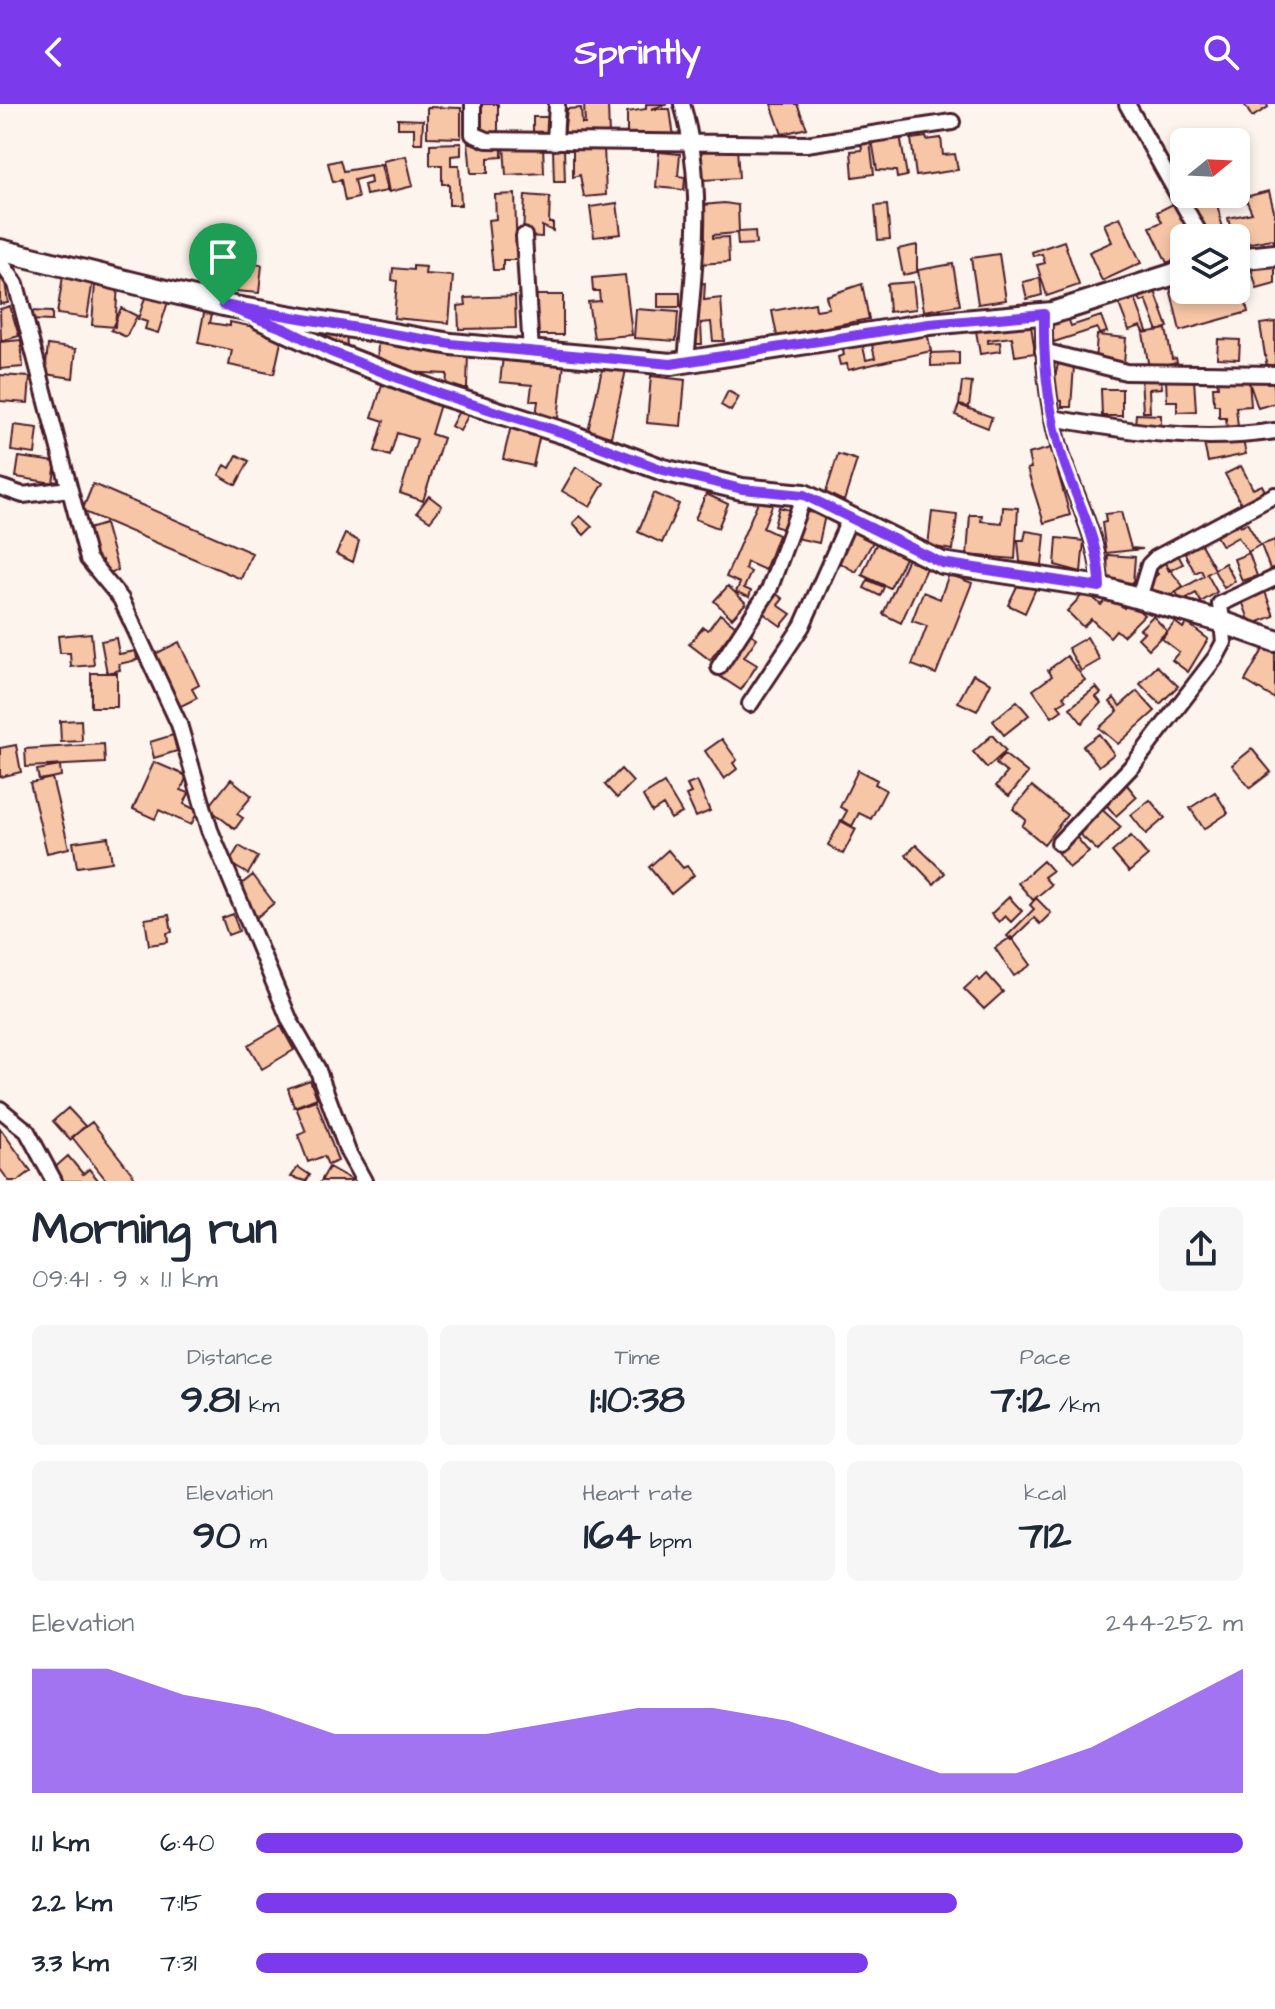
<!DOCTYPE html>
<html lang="en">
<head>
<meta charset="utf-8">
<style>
  body { margin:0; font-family:"Architects Daughter",sans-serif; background:#f6f6f7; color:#1f2937; height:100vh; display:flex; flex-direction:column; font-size:30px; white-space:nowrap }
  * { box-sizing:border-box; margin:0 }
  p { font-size:26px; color:#747a83 }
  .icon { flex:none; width:44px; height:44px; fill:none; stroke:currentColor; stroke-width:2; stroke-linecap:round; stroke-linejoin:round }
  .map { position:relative; height:1077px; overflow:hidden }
  .drawer { display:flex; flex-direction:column; background:#fff; flex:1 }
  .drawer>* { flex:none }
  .needle { width:52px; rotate:72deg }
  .tools { position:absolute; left:1170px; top:24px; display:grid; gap:16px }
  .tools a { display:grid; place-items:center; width:80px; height:80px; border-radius:12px; background:#fff; box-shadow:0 4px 12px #0003; font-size:40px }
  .pin { position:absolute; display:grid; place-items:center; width:68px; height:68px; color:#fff; margin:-82px -34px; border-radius:50% 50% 50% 0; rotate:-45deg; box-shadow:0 0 8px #0007 }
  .pin .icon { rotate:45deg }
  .round { display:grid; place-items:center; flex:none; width:84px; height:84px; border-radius:12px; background:#f6f6f7 }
  .summary { display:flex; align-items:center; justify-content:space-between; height:136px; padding:0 32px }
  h1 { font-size:44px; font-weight:700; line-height:60px }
  .stats { display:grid; grid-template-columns:repeat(3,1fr); gap:12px; height:136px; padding:8px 32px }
  .stats div { display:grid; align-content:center; border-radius:12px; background:#f6f6f7; text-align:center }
  .stats b { font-size:40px; font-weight:700 }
  .stats small { font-size:22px; font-weight:400 }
  .stats p { font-size:22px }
  .chart { height:224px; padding:16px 32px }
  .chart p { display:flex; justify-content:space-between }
  .chart svg { width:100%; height:144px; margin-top:8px; fill:#7c3aed; opacity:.7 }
  ul { padding:0 32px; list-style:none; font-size:26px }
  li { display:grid; grid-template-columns:128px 96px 1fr; align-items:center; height:60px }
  li i { height:20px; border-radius:10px; background:#7c3aed }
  header { display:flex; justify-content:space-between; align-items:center; height:104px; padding:0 32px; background:#7c3aed; color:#fff; font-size:36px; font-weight:700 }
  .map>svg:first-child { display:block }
  .building { fill:#f7c6a6; stroke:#4a1f2b; stroke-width:2 }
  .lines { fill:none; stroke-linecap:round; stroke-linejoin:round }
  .street-casing { stroke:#4a1f2b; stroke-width:20 }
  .secondary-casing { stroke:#4a1f2b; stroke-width:26 }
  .street { stroke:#fff; stroke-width:14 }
  .secondary { stroke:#fff; stroke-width:20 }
  .route-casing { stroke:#fff; stroke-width:16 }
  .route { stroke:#7c3aed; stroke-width:10 }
</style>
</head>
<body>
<header><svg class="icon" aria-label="back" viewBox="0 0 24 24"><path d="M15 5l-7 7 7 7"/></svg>Sprintly<svg class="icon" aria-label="search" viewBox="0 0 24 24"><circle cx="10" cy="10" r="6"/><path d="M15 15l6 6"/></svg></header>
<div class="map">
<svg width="1275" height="1077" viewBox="0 0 1275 1077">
  <rect width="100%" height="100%" fill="#fdf4ed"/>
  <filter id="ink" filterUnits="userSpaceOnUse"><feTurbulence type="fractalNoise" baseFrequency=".0125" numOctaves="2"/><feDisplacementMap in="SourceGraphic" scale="16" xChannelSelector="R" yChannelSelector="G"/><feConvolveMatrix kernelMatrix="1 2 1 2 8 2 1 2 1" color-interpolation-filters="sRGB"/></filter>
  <g filter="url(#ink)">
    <!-- building -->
    <path class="building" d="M478 0H498V30H478Z
      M584 0H608L609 33 564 32 567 5 581 4 582 20H585Z
      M646 0H668L651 5H670L674 33 627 34V8L646 5Z
      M771 0H797L807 24 782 30Z
      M1244 0H1267L1268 3 1252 13Z
      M427 3 461 4V34L427 33Z
      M533 13H548V35H533Z
      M398 15 423 16 422 39H414V24H398Z
      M900 31 907 72 897 74 896 67 877 66 872 36Z
      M926 33 927 36 941 34 943 51 955 50 958 66 916 72 911 35Z
      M468 38H502V53L488 54V69H471Z
      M870 38 874 70 853 73 851 47 862 46 861 39Z
      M461 39V51L451 52V61H459L461 101H449V80H442V61H430V40Z
      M543 40 544 69 506 71 504 42Z
      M594 42 604 43 606 91 584 93 580 71 573 73V46Z
      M737 44 739 74 702 76 701 46Z
      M553 45H564L565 78H554Z
      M659 48 680 50 678 72 685 73 684 86 656 83Z
      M406 52 413 82 389 88 383 57Z
      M340 56 343 67 381 61 387 87 366 91 364 81 371 79 370 72 354 76 358 94 345 97 341 76 333 78 328 59Z
      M1269 87 1275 111V140L1271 135 1236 142V134H1207L1198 120 1194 100 1216 95 1224 130 1231 126 1228 114 1252 109 1245 93Z
      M515 90 517 156H503V166H493L488 116 496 115 495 91Z
      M525 91 550 93 549 119H553V127L542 122V133L523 132Z
      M617 99 621 130 594 133 590 103Z
      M724 99 738 101 739 128 755 127 756 140 738 141 737 129 713 131V134L728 133 729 158 698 160 697 134H705L703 101Z
      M1175 99 1192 134H1184V151L1167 159 1150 123 1162 118 1157 108Z
      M887 101 890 135 878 136 875 102Z
      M1120 113 1141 159 1102 177 1089 148 1112 138 1104 120Z
      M1064 137 1079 181 1047 192 1037 161 1045 159 1042 150 1033 152 1032 148Z
      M917 141V168L903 171 898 145Z
      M215 145 235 147 233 158 262 161 259 189 211 185Z
      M999 150 1006 196 978 200 971 154Z
      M1275 157V180L1257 185 1251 164Z
      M953 160 960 201 924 207 918 166Z
      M1237 161 1248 208 1180 227 1168 175 1184 171V186H1236Z
      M413 162 426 163 425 170 453 172 449 219 394 214 397 177 392 176 393 164 413 166Z
      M4 170 8 199 0 200V171Z
      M625 171 632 231 594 234 588 198 600 197 599 187H593L592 174Z
      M63 172 93 176 87 214 57 210Z
      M1040 174 1042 191 1027 195 1023 178Z
      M913 178 916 205 889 208 887 180Z
      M705 179 704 196 721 194 724 237H713L711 218 701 219 702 240H696L691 180Z
      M1152 179 1168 223 1158 227 1146 196 1141 198 1136 185Z
      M95 180 118 182 115 223 92 221Z
      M862 180 869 215 777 232 772 207 815 199 816 206 829 204 826 192Z
      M658 189H680V203H658Z
      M1133 189 1147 227 1144 228 1141 222 1129 226 1117 195Z
      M146 191 168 198 158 229 145 225 147 218 138 215Z
      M529 191H563V231H529Z
      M515 192 516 224 459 225 458 202 466 201 465 194Z
      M10 202 19 232 1 237 0 205Z
      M121 204 137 212 126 233 111 226Z
      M636 205 678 208 676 237 634 234Z
      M29 207 52 208V217L28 216Z
      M204 209 212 210 210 219 230 222V218L283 229 274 270 229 261 232 246 198 239Z
      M1067 211 1071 222 1101 212 1107 228 1099 230 1097 224 1054 238 1047 218Z
      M1030 214 1035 249 1015 252 1012 233 988 236V239L1000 238 1001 247 980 250 976 227Z
      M1275 218V262L1267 264 1260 220Z
      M346 221 347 245 310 246 303 223Z
      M1166 225 1172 255 1176 254 1177 258 1149 264 1143 229Z
      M927 228 931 247 848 266 847 260 840 261 838 253 844 251 842 243 862 238 866 256 875 254 872 241Z
      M1097 231 1126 234 1124 260 1095 257Z
      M1218 235 1240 236 1239 255 1217 254Z
      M21 236 23 263 0 265V238Z
      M378 236 411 238 410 245 468 248 467 284H446L447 270 377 267Z
      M48 241 76 245 73 274 45 270Z
      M959 248V261L931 262V249Z
      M503 253 564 260 558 314 536 312 538 297H530L532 281 500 278Z
      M1058 260 1074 262 1071 303H1062V297L1050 296Z
      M603 261 626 266 611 333 588 327Z
      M1273 270 1275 299 1258 304 1249 278Z
      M0 271 30 273 28 299 0 297Z
      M1161 271 1162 284 1149 285 1150 308H1143L1141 272Z
      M651 272 685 276 681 322 647 319Z
      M1235 273V277L1249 276 1251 302 1236 303 1238 323 1227 324 1226 314H1219V301H1214L1213 283H1218L1217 274Z
      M1194 275 1196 307 1177 308V297H1167L1166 276Z
      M383 278 441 297 431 330 443 334 423 397 400 389 417 335 397 329 390 352 375 347 384 317 372 313Z
      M962 278 972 279 969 303 959 301Z
      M1101 285H1122V312H1102Z
      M728 287 739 293 731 307 721 301Z
      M959 301 992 313 988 324 955 311Z
      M460 305 469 310 460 327 451 322Z
      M1136 310 1161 311V323L1135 321Z
      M14 321 38 324 35 350 11 347Z
      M511 322 540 330 533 362 503 355Z
      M1241 328 1246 350 1208 358 1203 335Z
      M1051 344 1070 411 1044 419 1027 365 1031 364 1028 350Z
      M838 350 857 356 844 397 825 391Z
      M237 351 249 357 236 381 219 371 225 361 230 364Z
      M19 353 56 358 53 379 16 373Z
      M1241 362 1253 385 1262 381 1266 389 1242 402 1225 370Z
      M576 363 604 379 590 403 562 387Z
      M93 380 252 449 241 475 82 407Z
      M654 389 679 400 662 439 638 428Z
      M706 390 728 400 718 424 695 415Z
      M429 392 442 402 430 417 417 408Z
      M760 393 773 399 763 424 778 431 765 466 747 458 745 465 751 468 744 484 751 487 749 493 736 488 740 479 726 473Z
      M779 403 789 406 783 425 774 422Z
      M1003 403 1018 404 1015 455 967 451 970 411H982L981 417 1002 419Z
      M797 406 825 411 819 439 792 433Z
      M932 408 957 411 953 446 928 442Z
      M1121 408 1131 444 1143 445 1106 449 1102 419 1106 418 1105 410Z
      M1234 411 1241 422 1247 419 1260 441 1248 448 1238 433 1222 442 1211 424Z
      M580 412 592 423 584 431 573 419Z
      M105 420 118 466 106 470 102 456 94 458 85 426Z
      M846 421 874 436 856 468 829 453Z
      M1026 427 1045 430 1042 461 1020 458 1018 436H1024Z
      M345 430 359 437 353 458 336 450Z
      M1057 434 1084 437 1081 468 1055 461Z
      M1198 435 1215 465 1225 459 1235 477 1224 484 1214 466 1207 470 1217 488 1201 498 1196 489 1181 497 1176 488 1204 472 1201 466 1195 469 1182 444Z
      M1275 436V463L1270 465 1261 441Z
      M877 438 906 452 890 484 862 471Z
      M1159 447H1176L1183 460 1169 467Z
      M1249 449 1257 472 1242 477 1234 455Z
      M1108 451 1135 453 1133 479 1106 477Z
      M908 454 927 462 901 519 883 510Z
      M1163 457 1183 482 1162 499 1146 480 1158 470 1154 465Z
      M949 470 972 479 936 570 912 561 927 522 912 517 923 488 940 495Z
      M1021 474 1037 482 1025 509 1008 501Z
      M868 476 884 483 880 492 864 484Z
      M1261 477 1274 512 1251 521 1238 486Z
      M728 482 746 499 732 514 714 497Z
      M770 485 783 495 778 501 791 510 781 522 756 504Z
      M1086 487 1101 501 1110 490 1124 504 1130 498 1144 511 1123 532 1116 526 1110 533 1091 515 1083 523 1067 507Z
      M720 510 736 522 710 556 689 540 703 523 708 526Z
      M1153 512 1167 527 1149 545 1138 534 1144 528 1140 525Z
      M1175 518 1183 524 1187 519 1208 535 1188 568 1172 556 1179 548 1162 535Z
      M741 524 757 534 744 553 757 561 741 586 713 568Z
      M91 529 94 561 71 563 70 549H60L58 532Z
      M1087 533 1100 556 1081 567 1068 544Z
      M116 534 119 550 136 547 137 556 119 560 120 566 107 569 101 537Z
      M179 538 199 581 192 585 197 594 179 603 153 551Z
      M1265 542 1275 548V595L1245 577Z
      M1067 552 1085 576 1063 592 1066 596 1058 601 1062 606 1052 613 1033 586 1052 572 1048 566Z
      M1157 562 1178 582 1160 600 1140 580Z
      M91 569H117V603H91Z
      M973 570 991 579 977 607 958 598Z
      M1096 583 1101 589 1096 593 1101 599 1082 619 1070 604Z
      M1137 587 1155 607 1118 640 1099 624 1118 607 1110 598 1114 594 1120 602Z
      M1017 597 1029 611 1004 631 993 617Z
      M81 616 82 637 61 638 60 617Z
      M1099 630 1114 650 1099 662 1083 642Z
      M173 631 177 647 154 654 150 638Z
      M992 631 1006 647 987 664 973 648Z
      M722 635 737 656 733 659 737 665 724 675 705 647Z
      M104 640 105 659 26 663 25 645Z
      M16 641 21 668 0 673V644Z
      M1252 645 1271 668 1250 684 1232 661Z
      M1004 650 1028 669 1009 692 996 682 1007 669 996 660Z
      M154 658 187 672 181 686 189 689 184 700 198 707 191 721 159 706 155 715 133 705Z
      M60 662 61 672 39 676 37 666Z
      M621 665 633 678 617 694 605 681Z
      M858 666 877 676 875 680 886 686 871 715 859 709 852 722 842 716 847 707 840 703Z
      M52 674 69 744 47 749 30 679Z
      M231 675 252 692 237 710 243 714 235 725 208 704Z
      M1123 676 1137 693 1116 712 1097 690Z
      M697 677 710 707 696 713 686 691 691 689 687 681Z
      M664 679 682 709 671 715 663 701 652 708 643 692Z
      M1032 682 1067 711 1044 740 1022 722 1026 716 1013 705Z
      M1215 688 1228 709 1204 725 1190 704Z
      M1150 696 1165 714 1146 730 1131 711Z
      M1097 701 1121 723 1098 747 1074 725Z
      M841 717 856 725 843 750 828 741Z
      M1073 729 1089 748 1069 764 1054 744Z
      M1131 732 1148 752 1129 768 1112 748Z
      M108 733 112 758 77 763 73 738Z
      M916 741 945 769 934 780 906 751Z
      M239 742 258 753 248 770 229 759Z
      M668 746 683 764 687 762 694 771 671 790 649 763Z
      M1043 757 1052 767 1044 773 1051 781 1033 796 1018 779Z
      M253 771 274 799 256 814 234 786Z
      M1009 793 1022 807 1011 818 1005 812 999 818 991 810Z
      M1036 794 1051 809 1040 820 1034 814 1011 836 1007 832 1034 805 1030 801Z
      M233 810 239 827 228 831 222 814Z
      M169 811 172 828 167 829 168 838 149 841 145 815Z
      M1011 833 1031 861 1014 872 995 844Z
      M987 870 1003 888 984 905 964 885 977 873 980 877Z
      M281 922 294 946 262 965 248 941Z
      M310 976 317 994 294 1003 288 984Z
      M316 996 338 1057 328 1061 324 1052 308 1058 298 1031 306 1028 296 1003Z
      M68 1004 85 1022 70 1036 53 1017Z
      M92 1018 137 1076 136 1077H107L72 1033Z
      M0 1024 31 1067 18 1077H9L0 1065Z
      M68 1052 83 1070 89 1065 99 1077H61L52 1066Z
      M298 1063 310 1071 306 1077 291 1073Z
      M329 1063 352 1076 351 1077H321Z"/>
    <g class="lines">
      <!-- street casing -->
      <g class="street-casing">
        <path id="street" d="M473 0V30L487 36 806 40 952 18
          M682 0C707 85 693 171 686 258
          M1127 0 1202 134
          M555 38 557 0
          M524 132 531 248
          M0 157 16 180 88 455 121 495 179 620 210 726 290 917 317 964 348 1048 364 1077
          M1044 210C1043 259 1048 307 1063 355 1077 398 1100 437 1100 483
          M1043 247 1126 268 1275 270
          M1052 314C1127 327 1199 339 1275 327
          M0 383 23 391 69 385
          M1139 494 1149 461 1156 454 1275 391
          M719 563 769 486 804 391
          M750 600 802 522 850 414
          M1059 739 1134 660 1216 553 1224 538 1220 500 1275 474
          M0 1005 27 1027 54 1077"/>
      </g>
      <!-- secondary casing -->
      <g class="secondary-casing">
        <path id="secondary" d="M0 146 223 201 451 240 671 260 929 220 1052 209 1184 167
          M1236 155 1275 151
          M261 215 331 248 440 290 567 330 663 366 742 385 804 391 942 459 1100 483 1219 517 1275 537"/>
      </g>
      <!-- street -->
      <use href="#street" class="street"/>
      <!-- secondary -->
      <use href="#secondary" class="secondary"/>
    </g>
  </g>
  <g class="lines" filter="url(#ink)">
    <!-- route casing -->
    <g class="route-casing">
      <path id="route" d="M223 201 451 240 671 260 929 220 1044 210C1043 259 1048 307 1063 355 1077 398 1100 437 1100 483L942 459 804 391 742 385 663 366 567 330 440 290 331 248 285 225Z"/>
    </g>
    <!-- route -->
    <use href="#route" class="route"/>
  </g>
</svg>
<div class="tools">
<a><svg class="needle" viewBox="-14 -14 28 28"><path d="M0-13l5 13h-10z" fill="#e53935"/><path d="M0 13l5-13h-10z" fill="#747a83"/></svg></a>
<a><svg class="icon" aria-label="layers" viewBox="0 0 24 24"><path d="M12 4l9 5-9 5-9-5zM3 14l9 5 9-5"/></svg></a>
</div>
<div class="pin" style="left:223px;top:201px;background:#1e9e55"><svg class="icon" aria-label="arrive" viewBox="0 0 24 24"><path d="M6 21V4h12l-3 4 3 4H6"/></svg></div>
</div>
<section class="drawer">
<div class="summary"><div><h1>Morning run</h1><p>09:41 · 9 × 1.1 km</p></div><a class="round"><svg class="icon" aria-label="share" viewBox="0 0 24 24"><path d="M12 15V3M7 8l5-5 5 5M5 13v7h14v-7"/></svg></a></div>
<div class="stats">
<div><p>Distance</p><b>9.81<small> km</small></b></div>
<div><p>Time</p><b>1:10:38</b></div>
<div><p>Pace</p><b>7:12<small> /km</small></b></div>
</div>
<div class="stats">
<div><p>Elevation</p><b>90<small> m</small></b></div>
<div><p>Heart rate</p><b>164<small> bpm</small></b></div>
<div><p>kcal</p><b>712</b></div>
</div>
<div class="chart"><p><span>Elevation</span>244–252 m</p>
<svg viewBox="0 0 160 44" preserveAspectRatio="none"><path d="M0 44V6L10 6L20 14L30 18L40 26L50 26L60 26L70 22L80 18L90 18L100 22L110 30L120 38L130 38L140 30L150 18L160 6V44z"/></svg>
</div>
<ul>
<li><b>1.1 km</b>6:40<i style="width:100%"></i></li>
<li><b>2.2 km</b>7:15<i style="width:71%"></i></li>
<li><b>3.3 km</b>7:31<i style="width:62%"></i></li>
</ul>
</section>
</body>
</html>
